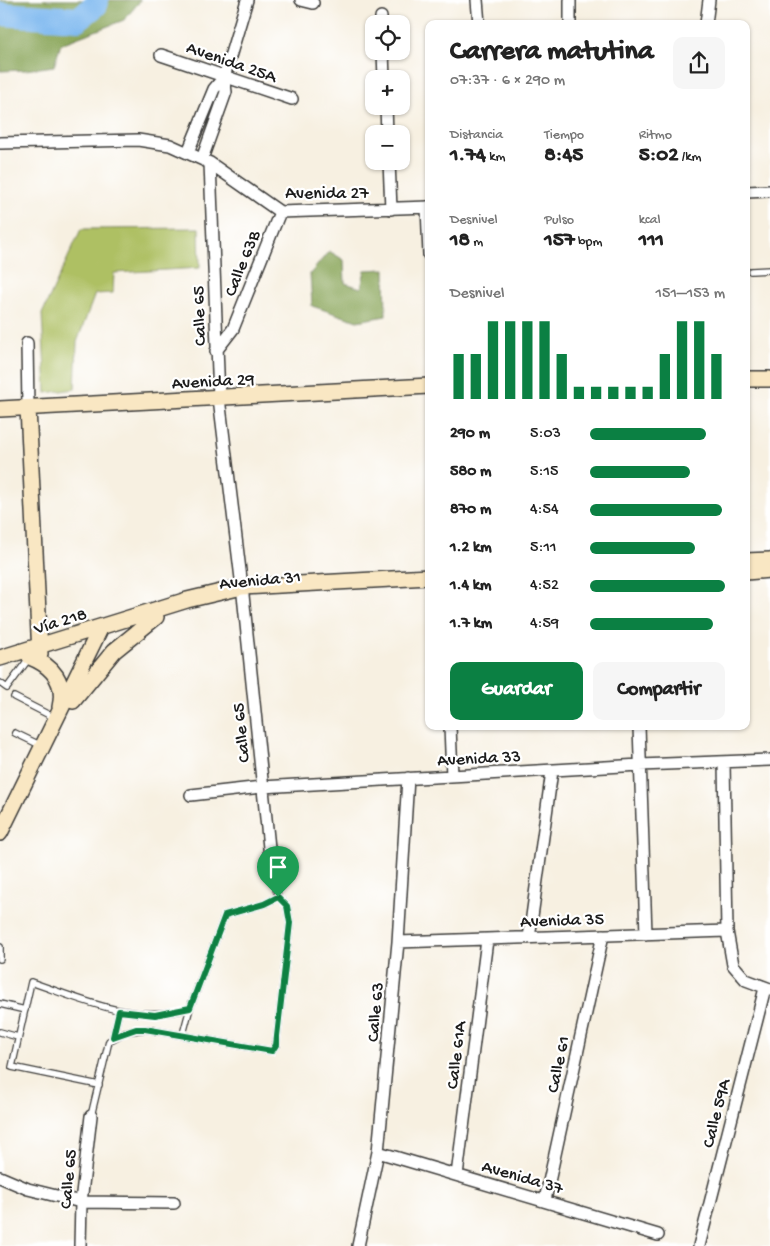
<!DOCTYPE html>
<html lang="es">
<head>
<meta charset="utf-8">
<style>
  body { margin:0; font-family:"Gochi Hand",sans-serif; background:#f6f6f6; color:#222; height:100vh; display:flex; flex-direction:column; font-size:19px; white-space:nowrap }
  * { box-sizing:border-box; margin:0 }
  p { font-size:16px; color:#767676 }
  .icon { flex:none; width:28px; height:28px; fill:none; stroke:currentColor; stroke-width:2; stroke-linecap:round; stroke-linejoin:round }
  .map { position:relative; flex:1; overflow:hidden }
  .side { position:absolute; left:425px; top:20px; width:325px; height:710px; display:flex; flex-direction:column; background:#fff; border-radius:10px; box-shadow:0 1px 4px #0004 }
  .side>* { flex:none }
  .controls { position:absolute; left:365px; top:15px; display:grid; gap:10px }
  .controls a { display:grid; place-items:center; width:45px; height:45px; border-radius:10px; background:#fff; box-shadow:0 1px 4px #0004; font-size:25px }
  .pin { position:absolute; display:grid; place-items:center; width:42px; height:42px; color:#fff; margin:-51px -21px; border-radius:50% 50% 50% 0; rotate:-45deg; box-shadow:0 0 5px #0007 }
  .pin .icon { rotate:45deg }
  .round { display:grid; place-items:center; flex:none; width:52px; height:52px; border-radius:10px; background:#f6f6f6 }
  .headline { display:flex; align-items:center; justify-content:space-between; height:85px; padding:0 25px }
  h1 { font-size:28px; font-weight:700; line-height:38px }
  .metrics { display:grid; grid-template-columns:repeat(3,1fr); gap:8px; height:85px; padding:5px 25px }
  .metrics div { display:grid; align-content:center }
  .metrics b { font-size:21px; font-weight:700 }
  .metrics small { font-size:14px; font-weight:400 }
  .metrics p { font-size:14px }
  .chart { height:140px; padding:10px 25px }
  .chart p { display:flex; justify-content:space-between }
  .chart svg { width:100%; height:90px; margin-top:5px; stroke:#0b8043; stroke-width:6 }
  .action { display:flex; gap:10px; margin-top:auto; padding:10px 25px }
  .action a { flex:1; height:58px; border-radius:10px; background:#0b8043; color:#fff; font-size:20px; font-weight:700; line-height:58px; text-align:center }
  .action a+a { background:#f6f6f6; color:#222 }
  ul { padding:0 25px; list-style:none; font-size:16px }
  li { display:grid; grid-template-columns:80px 60px 1fr; align-items:center; height:38px }
  li i { height:12px; border-radius:6px; background:#0b8043 }
  .map>svg:first-child { display:block }
  .green { fill:#aec064; stroke:#656e40 }
  .forest { fill:#8aa65a; stroke:#53613b }
  .lines { fill:none; stroke-linecap:round; stroke-linejoin:round }
  .river { stroke:#7db8ef; stroke-width:24 }
  .lane-casing { stroke:#3d3c3a; stroke-width:8 }
  .street-casing { stroke:#3d3c3a; stroke-width:14 }
  .secondary-casing { stroke:#3d3c3a; stroke-width:18 }
  .lane { stroke:#fff; stroke-width:5.5 }
  .street { stroke:#fff; stroke-width:11 }
  .secondary { stroke:#f9e7c3; stroke-width:15 }
  .route-casing { stroke:#fff; stroke-width:10 }
  .route { stroke:#0b8043; stroke-width:6 }
  .labels { text-anchor:middle; stroke-width:4.5; stroke-linejoin:round; paint-order:stroke }
  .street-label { font-size:18px; fill:#1c1c1c; stroke:#fff }
</style>
</head>
<body>
<div class="map">
<svg width="770" height="1246" viewBox="0 0 770 1246">
  <rect width="100%" height="100%" fill="#fff"/>
  <filter id="ink" filterUnits="userSpaceOnUse"><feTurbulence type="fractalNoise" baseFrequency=".02" numOctaves="2"/><feDisplacementMap in="SourceGraphic" scale="10" xChannelSelector="R" yChannelSelector="G"/><feConvolveMatrix kernelMatrix="1 2 1 2 8 2 1 2 1" color-interpolation-filters="sRGB"/></filter>
  <filter id="wash" filterUnits="userSpaceOnUse"><feTurbulence type="fractalNoise" baseFrequency=".0096" numOctaves="4" result="noise"/><feDisplacementMap in="SourceGraphic" scale="20" xChannelSelector="R" yChannelSelector="G"/><feGaussianBlur stdDeviation="1.12" result="paint"/><feColorMatrix in="noise" values="0 0 0 0 0 0 0 0 0 0 0 0 0 0 0 0 0 1.4 0 .05"/><feComposite in="paint" operator="in"/></filter>
  <g filter="url(#wash)">
    <rect width="100%" height="100%" fill="#f7f0e1"/>
    <!-- green -->
    <path class="green" d="M199 228 200 268 114 273 113 293 95 294 77 342 75 389 46 393 42 314 81 229Z"/>
    <!-- forest -->
    <path class="forest" d="M0 0H141L124 20 61 44 54 66 25 70 0 71Z
      M329 251 344 260 345 283 361 288 365 270 385 269 386 316 357 321 312 306 310 274Z"/>
    <g class="lines">
      <!-- river -->
      <path class="river" d="M0 14 78 19 96 5 97 0"/>
    </g>
  </g>
  <g filter="url(#ink)">
    <g class="lines">
      <!-- lane casing -->
      <g class="lane-casing">
        <path id="lane" d="M751 271 770 270
          M0 683 7 688 30 657
          M14 697 55 718
          M15 733 42 746
          M0 947V959
          M0 1004 25 1010
          M0 1032 18 1037
          M183 1034 190 1008 225 915 264 904 278 897
          M113 1037 119 1011
          M99 1085 12 1067 31 982C83 1000 135 1025 190 1008
          M91 1116 109 1041 125 1032 145 1029 272 1051 276 1045 290 923 287 906 278 897 271 867"/>
      </g>
      <!-- street casing -->
      <g class="street-casing">
        <path id="street" d="M301 0 313 3
          M477 0 479 24
          M570 0V24
          M381 17V24
          M706 24 709 0
          M383 51 384 79
          M161 55 292 99
          M386 106 387 134
          M0 143 138 140 170 145 210 163 280 212 429 207
          M188 152 214 89 224 77
          M202 159 226 92 224 77 247 0
          M389 161 391 209
          M210 163 219 398 242 587
          M746 192 770 191
          M427 207 429 255
          M27 343 28 408
          M216 351 233 329 280 212
          M243 595 271 867
          M450 726 452 776
          M639 726 646 934
          M724 763 727 931 733 965 746 980 770 989
          M191 795 262 787 640 765 770 760
          M529 938 552 771
          M398 942 727 931
          M378 1152 658 1235
          M457 1175 487 940
          M0 1177 28 1189 81 1202 174 1203
          M545 1200 603 935
          M80 1246 81 1202 91 1116
          M358 1246 378 1152 398 942 408 778
          M699 1246 765 988"/>
      </g>
      <!-- secondary casing -->
      <g class="secondary-casing">
        <path id="secondary" d="M746 379H770
          M28 408 40 654
          M0 409 429 386
          M746 561 770 560
          M746 572 770 570
          M30 657C53 666 66 682 60 707
          M0 658 187 600 242 587 429 577
          M73 701 114 651 156 617
          M0 833 101 627"/>
      </g>
      <!-- lane -->
      <use href="#lane" class="lane"/>
      <!-- street -->
      <use href="#street" class="street"/>
      <!-- secondary -->
      <use href="#secondary" class="secondary"/>
    </g>
  </g>
  <g class="lines" filter="url(#ink)">
    <!-- route casing -->
    <g class="route-casing">
      <path id="route" d="M278 897 287 906 290 923 276 1045 272 1051 145 1029H136L113 1037 119 1011 155 1015 190 1008 225 915 264 904Z"/>
    </g>
    <!-- route -->
    <use href="#route" class="route"/>
  </g>
  <g class="labels">
    <!-- street labels -->
    <g class="street-label">
      <text transform="translate(232 61) rotate(19)" y="6">Avenida 25A</text>
      <text x="327" y="198">Avenida 27</text>
      <text transform="translate(241 263) rotate(-68)" y="6">Calle 63B</text>
      <text transform="translate(198 316) rotate(-92)" y="6">Calle 65</text>
      <text transform="translate(213 380) rotate(-3)" y="6">Avenida 29</text>
      <text transform="translate(260 579) rotate(-5)" y="6">Avenida 31</text>
      <text transform="translate(60 620) rotate(-17)" y="6">Vía 218</text>
      <text transform="translate(240 733) rotate(-96)" y="6">Calle 65</text>
      <text transform="translate(479 757) rotate(-3)" y="6">Avenida 33</text>
      <text transform="translate(562 919) rotate(-2)" y="6">Avenida 35</text>
      <text transform="translate(374 1012) rotate(-85)" y="6">Calle 63</text>
      <text transform="translate(455 1055) rotate(-83)" y="6">Calle 61A</text>
      <text transform="translate(557 1064) rotate(-78)" y="6">Calle 61</text>
      <text transform="translate(715 1113) rotate(-76)" y="6">Calle 59A</text>
      <text transform="translate(523 1176) rotate(16)" y="6">Avenida 37</text>
      <text transform="translate(67 1179) rotate(-85)" y="6">Calle 65</text>
    </g>
  </g>
</svg>
<div class="controls">
<a><svg class="icon" aria-label="locate" viewBox="0 0 24 24"><circle cx="12" cy="12" r="6"/><path d="M12 2v4M12 18v4M2 12h4M18 12h4"/></svg></a>
<a>+</a>
<a>−</a>
</div>
<div class="pin" style="left:278px;top:897px;background:#1e9e55"><svg class="icon" aria-label="arrive" viewBox="0 0 24 24"><path d="M6 21V4h12l-3 4 3 4H6"/></svg></div>
<section class="side">
<div class="headline"><div><h1>Carrera matutina</h1><p>07:37 · 6 × 290 m</p></div><a class="round"><svg class="icon" aria-label="share" viewBox="0 0 24 24"><path d="M12 15V3M7 8l5-5 5 5M5 13v7h14v-7"/></svg></a></div>
<div class="metrics">
<div><p>Distancia</p><b>1.74<small> km</small></b></div>
<div><p>Tiempo</p><b>8:45</b></div>
<div><p>Ritmo</p><b>5:02<small> /km</small></b></div>
</div>
<div class="metrics">
<div><p>Desnivel</p><b>18<small> m</small></b></div>
<div><p>Pulso</p><b>157<small> bpm</small></b></div>
<div><p>kcal</p><b>111</b></div>
</div>
<div class="chart"><p><span>Desnivel</span>151–153 m</p>
<svg viewBox="0 0 160 44" preserveAspectRatio="none"><path d="M5 44V22M15 44V22M25 44V6M35 44V6M45 44V6M55 44V6M65 44V22M75 44V38M85 44V38M95 44V38M105 44V38M115 44V38M125 44V22M135 44V6M145 44V6M155 44V22"/></svg>
</div>
<ul>
<li><b>290 m</b>5:03<i style="width:86%"></i></li>
<li><b>580 m</b>5:15<i style="width:74%"></i></li>
<li><b>870 m</b>4:54<i style="width:98%"></i></li>
<li><b>1.2 km</b>5:11<i style="width:78%"></i></li>
<li><b>1.4 km</b>4:52<i style="width:100%"></i></li>
<li><b>1.7 km</b>4:59<i style="width:91%"></i></li>
</ul>
<div class="action"><a>Guardar</a><a>Compartir</a></div>
</section>
</div>
</body>
</html>
